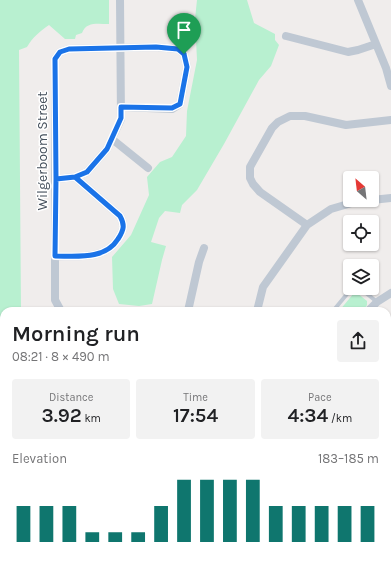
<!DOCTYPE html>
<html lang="en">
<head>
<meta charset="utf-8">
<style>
  body { margin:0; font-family:Karla,sans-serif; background:#f2f2f2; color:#202124; height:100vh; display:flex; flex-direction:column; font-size:15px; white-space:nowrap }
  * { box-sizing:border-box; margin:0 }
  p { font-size:13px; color:#757577 }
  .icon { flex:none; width:22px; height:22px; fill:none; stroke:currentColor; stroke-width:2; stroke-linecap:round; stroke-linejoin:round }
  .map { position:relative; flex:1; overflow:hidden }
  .side { position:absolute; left:0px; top:307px; width:391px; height:256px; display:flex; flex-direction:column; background:#fff; border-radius:12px 12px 0 0; box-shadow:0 1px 3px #0004 }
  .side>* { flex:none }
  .needle { width:26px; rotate:332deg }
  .buttons { position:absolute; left:343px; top:171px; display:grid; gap:8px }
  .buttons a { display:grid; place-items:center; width:36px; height:36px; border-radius:4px; background:#fff; box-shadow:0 1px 3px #0004; font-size:20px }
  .pin { position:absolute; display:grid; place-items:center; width:34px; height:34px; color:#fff; margin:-41px -17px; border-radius:50% 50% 50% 0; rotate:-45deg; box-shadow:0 0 4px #0007 }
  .pin .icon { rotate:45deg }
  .round { display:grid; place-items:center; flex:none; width:42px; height:42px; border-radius:4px; background:#f2f2f2 }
  .overview { display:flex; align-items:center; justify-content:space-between; height:68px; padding:0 12px }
  h1 { font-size:22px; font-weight:600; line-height:30px }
  .metrics { display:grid; grid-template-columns:repeat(3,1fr); gap:6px; height:68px; padding:4px 12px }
  .metrics div { display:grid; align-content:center; border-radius:4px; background:#f2f2f2; text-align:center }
  .metrics b { font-size:20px; font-weight:600 }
  .metrics small { font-size:11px; font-weight:400 }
  .metrics p { font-size:11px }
  .chart { height:112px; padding:8px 12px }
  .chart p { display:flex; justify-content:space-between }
  .chart svg { width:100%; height:72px; margin-top:4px; stroke:#0f766e; stroke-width:6 }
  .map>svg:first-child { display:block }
  .education { fill:#e1dede }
  .green { fill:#b8f0d0 }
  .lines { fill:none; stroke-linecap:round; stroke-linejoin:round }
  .stream { stroke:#83d3ef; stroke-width:3 }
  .path { stroke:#6fcfa5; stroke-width:2; stroke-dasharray:3 2; stroke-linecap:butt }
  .lane { stroke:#bfc8d3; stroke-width:4 }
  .street { stroke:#bfc8d3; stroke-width:8 }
  .route-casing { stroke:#fff; stroke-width:8 }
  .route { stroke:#1a73e8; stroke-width:5 }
  .labels { text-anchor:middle; stroke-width:3; stroke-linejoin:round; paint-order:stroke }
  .street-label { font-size:14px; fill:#444f5b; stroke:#fff }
</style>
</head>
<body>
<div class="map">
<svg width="391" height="563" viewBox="0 0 391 563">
  <rect width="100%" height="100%" fill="#f0edec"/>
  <!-- education -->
  <path class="education" d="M144 559H280L281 563H145Z"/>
  <!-- green -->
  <path class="green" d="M0 0H109V24C99 24 86 21 82 33L76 35 75 39H65L49 25C39 32 33 37 27 47L19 50 21 311H4V379H0Z
    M197 0H247L254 23 275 34V40L279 45 271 66 259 80 224 144 197 190 182 205 180 213 165 211 159 218 151 242 166 246 162 260 152 304 139 306 119 304 113 289 112 257 131 235 149 195 147 177 160 162 172 157 186 136 187 111 197 60 195 19Z
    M354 293H357L367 301V305L363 311H339Z
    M4 390V559H144L145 563H0V391Z
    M391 447V556L387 557V448Z
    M306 559H373L348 563H308Z"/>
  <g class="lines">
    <!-- stream -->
    <path class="stream" d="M0 385H4
      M387 432 391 431"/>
    <!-- path -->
    <path class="path" d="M387 476H391
      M387 513 391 515
      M387 520 391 517
      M327 563 333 559"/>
    <!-- lane -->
    <path class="lane" d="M360 288 377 302
      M333 311 352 288
      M0 490 4 491
      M17 559 18 563"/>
    <!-- street -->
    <path class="street" d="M358 0 386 68 391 86
      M286 36 348 52 358 50 376 44
      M112 139 148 168
      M56 179 75 177 87 172 107 149 121 119 120 0
      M372 200 391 198
      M307 225 260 192 253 184 250 178V167L272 128 278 122 290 116H305L346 125 391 120
      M55 256C77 256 105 260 118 239 124 230 125 225 120 216L75 177
      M61 311 55 300V59L60 52 69 49 155 47 178 49 184 54 187 67 180 104 172 109 121 107
      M188 311 199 262 204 248
      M257 311 263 287 307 225 331 209 355 202 371 200
      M368 311 377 302 391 293
      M387 363 391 362
      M292 559V563
      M390 563H391"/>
  </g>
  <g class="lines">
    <!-- route casing -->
    <g class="route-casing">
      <path id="route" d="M184 54 187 67 180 104 172 108 121 107V118L107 149 87 172 75 177 56 179 55 256C77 256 105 260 118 239 124 230 125 225 120 216L75 177 56 179 55 59 60 52 69 49 156 47 178 49 184 54"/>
    </g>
    <!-- route -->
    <use href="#route" class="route"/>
  </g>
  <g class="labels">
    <!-- street labels -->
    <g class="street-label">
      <text transform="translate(42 151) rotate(-90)" y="5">Wilgerboom Street</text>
    </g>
  </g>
</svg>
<div class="buttons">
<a><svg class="needle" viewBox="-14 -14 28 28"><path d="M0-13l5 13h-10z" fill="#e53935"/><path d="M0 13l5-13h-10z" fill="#757577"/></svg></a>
<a><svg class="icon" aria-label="locate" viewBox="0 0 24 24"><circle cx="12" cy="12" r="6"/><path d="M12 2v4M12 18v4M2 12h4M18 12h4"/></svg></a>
<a><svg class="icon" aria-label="layers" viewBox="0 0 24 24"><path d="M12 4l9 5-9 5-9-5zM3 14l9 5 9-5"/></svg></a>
</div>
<div class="pin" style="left:184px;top:54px;background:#1e9e55"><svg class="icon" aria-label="arrive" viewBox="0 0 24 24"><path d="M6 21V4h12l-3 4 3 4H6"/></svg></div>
<section class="side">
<div class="overview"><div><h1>Morning run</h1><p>08:21 · 8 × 490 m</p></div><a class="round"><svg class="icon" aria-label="share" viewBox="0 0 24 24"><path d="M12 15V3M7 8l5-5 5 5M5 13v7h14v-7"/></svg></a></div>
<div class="metrics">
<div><p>Distance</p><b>3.92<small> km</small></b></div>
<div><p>Time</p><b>17:54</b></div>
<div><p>Pace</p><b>4:34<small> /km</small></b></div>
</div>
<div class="chart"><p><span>Elevation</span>183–185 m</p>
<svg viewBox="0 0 160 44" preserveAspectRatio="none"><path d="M5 44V22M15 44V22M25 44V22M35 44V38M45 44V38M55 44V38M65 44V22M75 44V6M85 44V6M95 44V6M105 44V6M115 44V22M125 44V22M135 44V22M145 44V22M155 44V22"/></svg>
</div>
</section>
</div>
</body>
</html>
